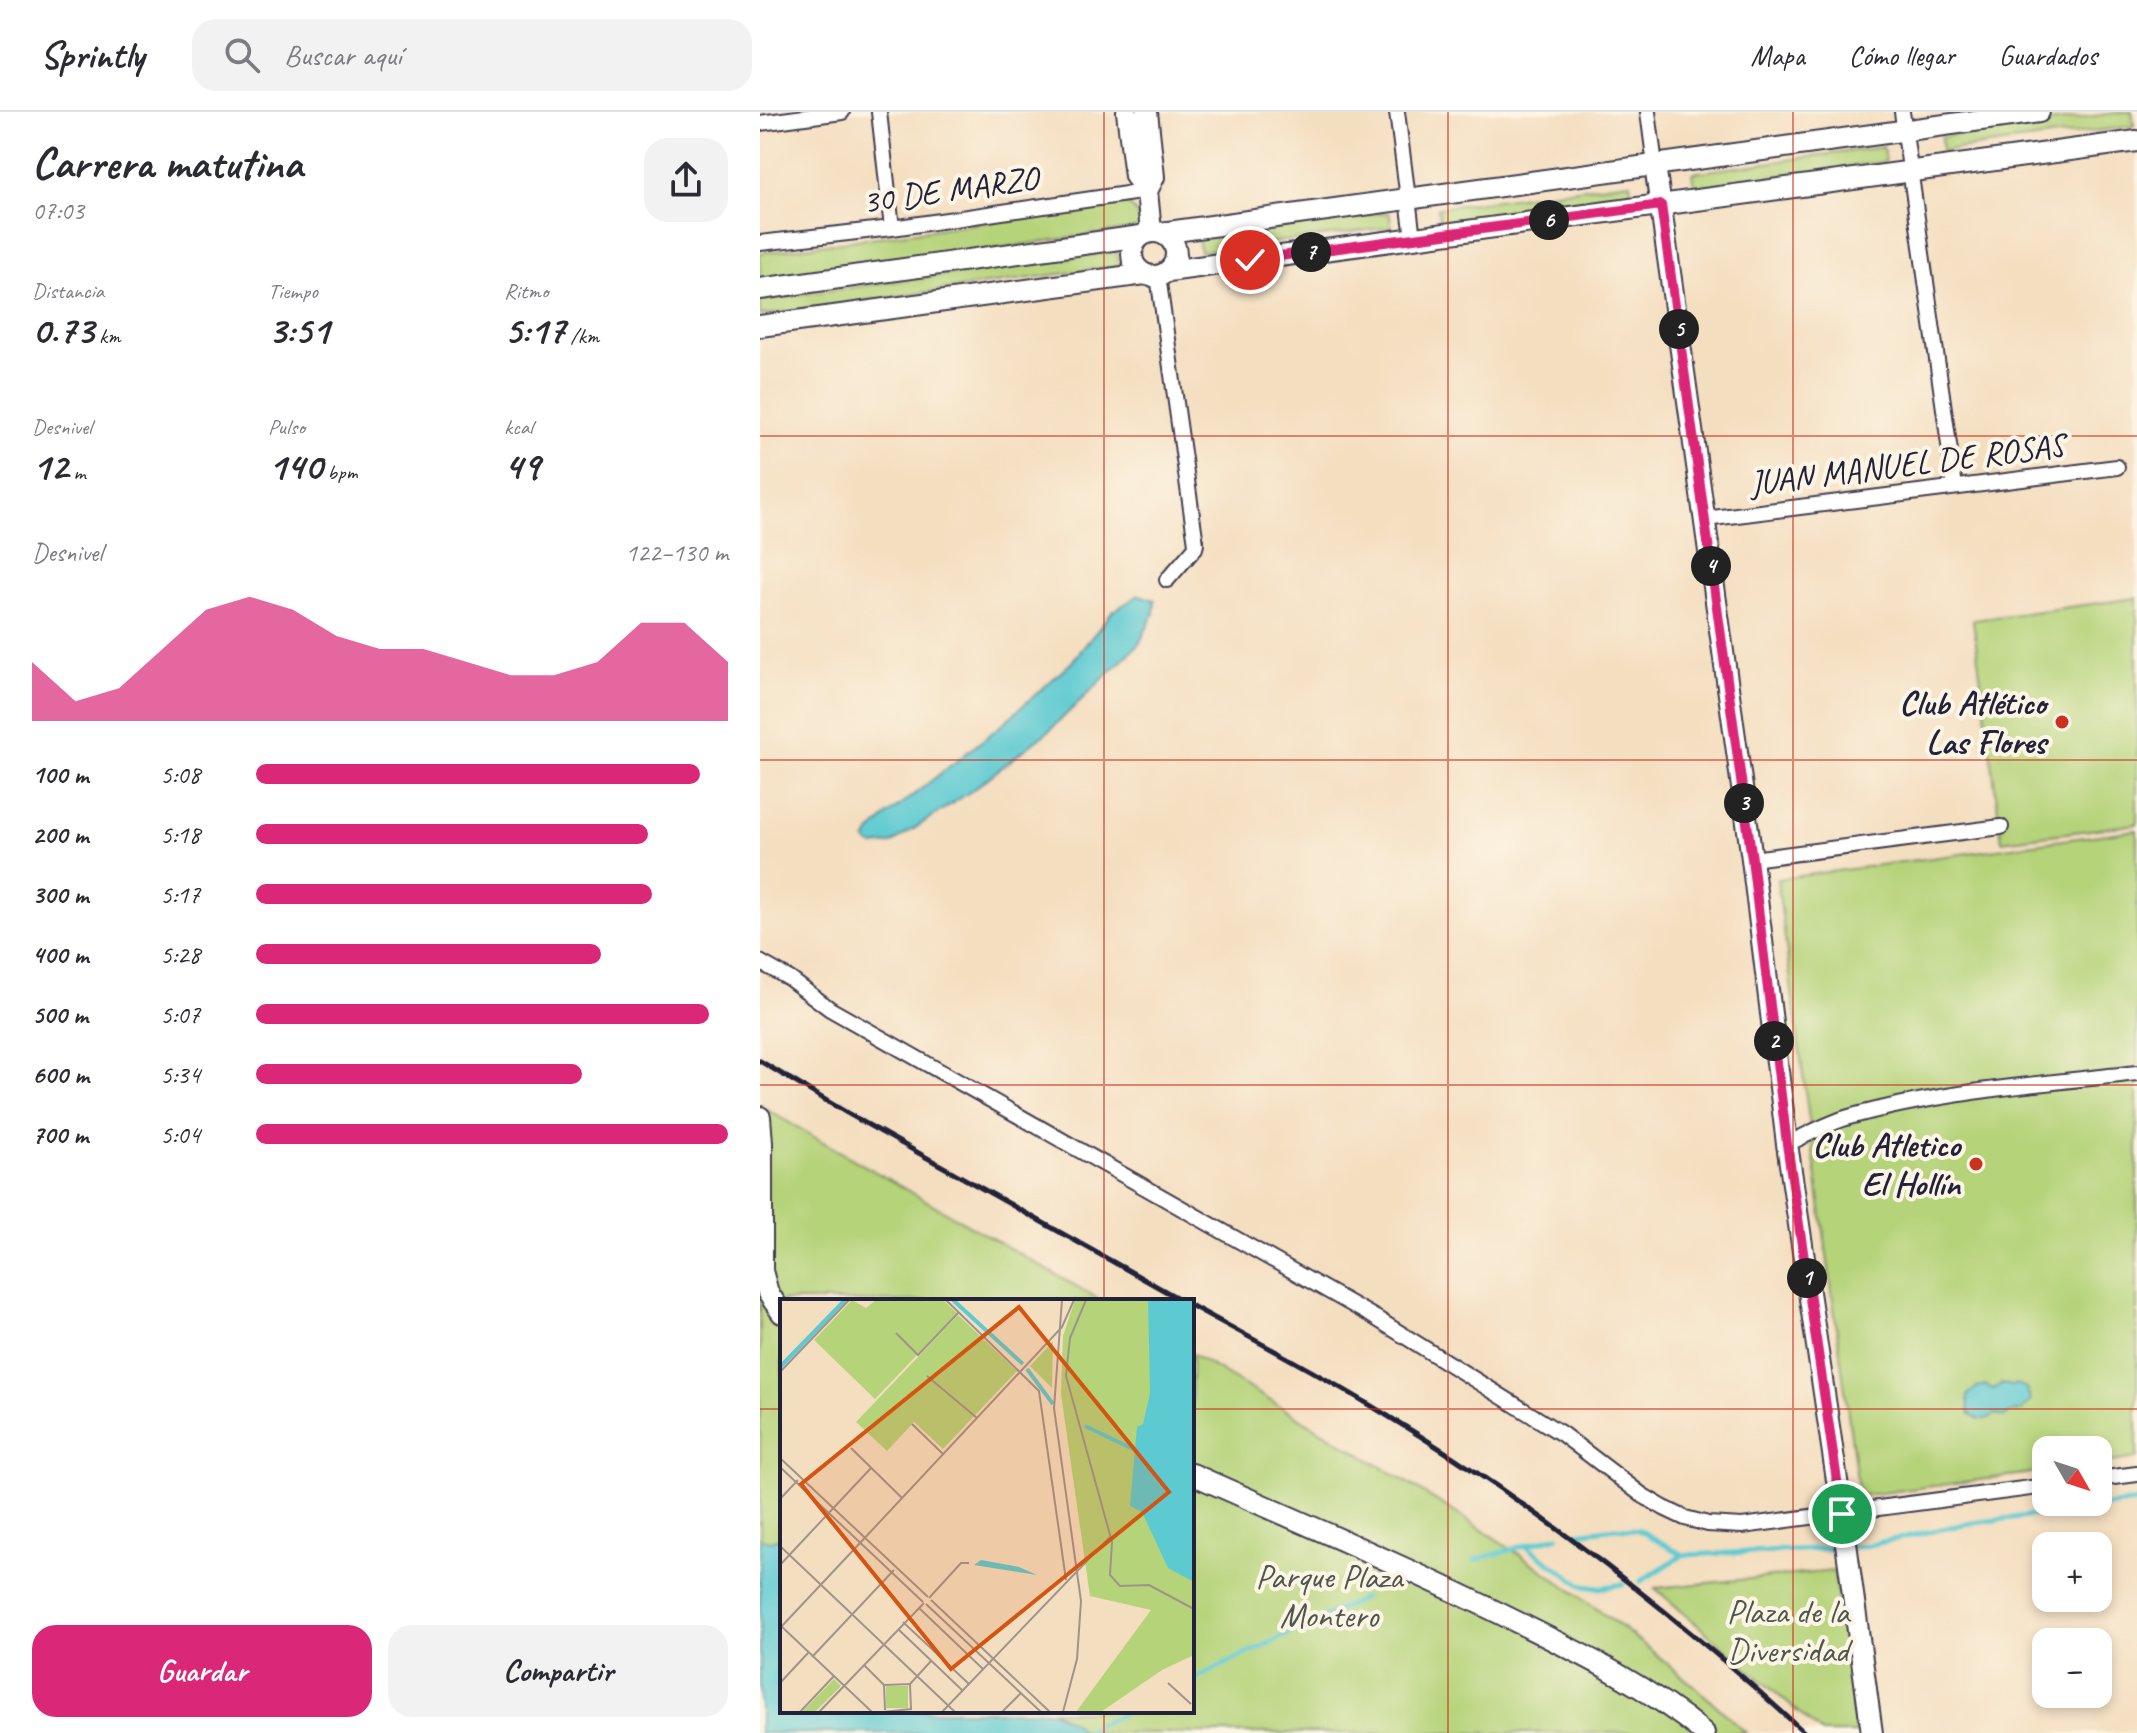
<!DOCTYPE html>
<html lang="es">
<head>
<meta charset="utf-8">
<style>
  body { margin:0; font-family:Caveat,sans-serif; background:#f2f2f3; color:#2b2b33; height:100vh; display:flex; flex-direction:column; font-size:30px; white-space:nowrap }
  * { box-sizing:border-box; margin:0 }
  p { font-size:26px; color:#7c7c81 }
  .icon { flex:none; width:44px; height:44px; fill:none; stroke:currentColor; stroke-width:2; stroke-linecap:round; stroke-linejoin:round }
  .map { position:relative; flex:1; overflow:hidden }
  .sheet { display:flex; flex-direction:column; background:#fff; width:760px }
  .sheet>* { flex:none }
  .needle { width:52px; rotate:129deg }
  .buttons { position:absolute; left:1272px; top:1324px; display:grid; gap:16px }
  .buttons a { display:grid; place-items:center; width:80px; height:80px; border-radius:16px; background:#fff; box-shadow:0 4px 12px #0003; font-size:40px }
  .pin { position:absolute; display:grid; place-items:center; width:68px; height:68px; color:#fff; margin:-34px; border:4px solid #fff; border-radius:50%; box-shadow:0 2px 8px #0007 }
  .km { position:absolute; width:40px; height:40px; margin:-20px; border-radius:50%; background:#222; color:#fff; font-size:22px; line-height:40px; text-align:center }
  .round { display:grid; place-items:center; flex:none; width:84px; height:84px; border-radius:24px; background:#f2f2f3 }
  .head { display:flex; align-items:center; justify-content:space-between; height:136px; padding:0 32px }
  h1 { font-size:44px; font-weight:700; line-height:60px }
  .figures { display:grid; grid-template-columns:repeat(3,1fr); gap:12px; height:136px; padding:8px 32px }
  .figures div { display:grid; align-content:center }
  .figures b { font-size:40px; font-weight:700 }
  .figures small { font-size:22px; font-weight:400 }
  .figures p { font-size:22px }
  .chart { height:224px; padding:16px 32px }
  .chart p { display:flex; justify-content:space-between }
  .chart svg { width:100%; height:144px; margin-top:8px; fill:#db2777; opacity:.7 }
  .button { display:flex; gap:16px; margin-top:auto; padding:16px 32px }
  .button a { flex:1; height:92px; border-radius:24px; background:#db2777; color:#fff; font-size:32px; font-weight:700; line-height:92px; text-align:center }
  .button a+a { background:#f2f2f3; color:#2b2b33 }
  ul { padding:0 32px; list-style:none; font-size:26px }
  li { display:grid; grid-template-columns:128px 96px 1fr; align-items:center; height:60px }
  li i { height:20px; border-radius:10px; background:#db2777 }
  header { display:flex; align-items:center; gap:48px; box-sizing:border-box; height:112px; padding:0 40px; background:#fff; border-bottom:2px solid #e1e1e2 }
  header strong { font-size:38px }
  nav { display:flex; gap:44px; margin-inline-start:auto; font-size:28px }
  .search { width:560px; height:72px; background:#f2f2f3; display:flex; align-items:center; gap:20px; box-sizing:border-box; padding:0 28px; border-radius:24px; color:#7c7c81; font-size:30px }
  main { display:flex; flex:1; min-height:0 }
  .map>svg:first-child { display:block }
  .green { fill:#b5d379; stroke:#6c7a5a; stroke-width:2 }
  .water { fill:#5dcad2; stroke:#407686; stroke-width:2 }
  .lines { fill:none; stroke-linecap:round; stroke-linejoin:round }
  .stream { stroke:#5dcad2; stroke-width:5 }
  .street-casing { stroke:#423e4f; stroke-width:18 }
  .secondary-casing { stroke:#423e4f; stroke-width:24 }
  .street { stroke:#fff; stroke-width:14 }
  .secondary { stroke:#fff; stroke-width:20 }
  .rail { stroke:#22223b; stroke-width:5 }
  .route-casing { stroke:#fff; stroke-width:16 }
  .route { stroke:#db2777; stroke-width:10 }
  .grid { fill:none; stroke:#c8321e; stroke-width:2; stroke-opacity:0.55 }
  .poi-dot { fill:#c8321e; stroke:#fcf5e5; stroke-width:3 }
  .labels { text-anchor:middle; stroke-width:8; stroke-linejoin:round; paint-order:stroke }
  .street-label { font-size:34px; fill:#22223b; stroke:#fcf5e5 }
  .poi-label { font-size:34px; font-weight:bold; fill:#22223b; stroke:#fcf5e5; text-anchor:end }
  .park-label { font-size:34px; fill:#4e574e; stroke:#fcf5e5 }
  .inset-river { fill:none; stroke:#5dcad2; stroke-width:4 }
  .inset-road { fill:none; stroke:#a0938b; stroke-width:2 }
  .view { fill:#d45411; fill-opacity:0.15; stroke:#d45411; stroke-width:4 }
  .inset-edge { fill:none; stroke:#22223b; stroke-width:4 }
</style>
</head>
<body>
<header>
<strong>Sprintly</strong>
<div class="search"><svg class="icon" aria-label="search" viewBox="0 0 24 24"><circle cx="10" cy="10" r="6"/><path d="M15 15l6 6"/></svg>Buscar aquí</div>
<nav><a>Mapa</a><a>Cómo llegar</a><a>Guardados</a></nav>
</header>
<main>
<section class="sheet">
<div class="head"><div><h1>Carrera matutina</h1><p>07:03</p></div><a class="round"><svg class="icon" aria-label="share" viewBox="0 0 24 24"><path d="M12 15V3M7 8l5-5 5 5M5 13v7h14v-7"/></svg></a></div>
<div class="figures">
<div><p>Distancia</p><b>0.73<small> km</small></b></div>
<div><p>Tiempo</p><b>3:51</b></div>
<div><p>Ritmo</p><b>5:17<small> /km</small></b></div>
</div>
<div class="figures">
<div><p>Desnivel</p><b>12<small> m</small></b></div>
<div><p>Pulso</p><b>140<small> bpm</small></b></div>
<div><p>kcal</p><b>49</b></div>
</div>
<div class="chart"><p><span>Desnivel</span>122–130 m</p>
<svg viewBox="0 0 160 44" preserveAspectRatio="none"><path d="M0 44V26L10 38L20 34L30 22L40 10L50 6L60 10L70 18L80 22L90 22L100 26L110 30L120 30L130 26L140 14L150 14L160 26V44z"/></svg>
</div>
<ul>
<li><b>100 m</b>5:08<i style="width:94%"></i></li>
<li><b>200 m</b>5:18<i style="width:83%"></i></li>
<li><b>300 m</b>5:17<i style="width:84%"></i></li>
<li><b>400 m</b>5:28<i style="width:73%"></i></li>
<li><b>500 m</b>5:07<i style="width:96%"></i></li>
<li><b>600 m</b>5:34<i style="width:69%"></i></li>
<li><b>700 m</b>5:04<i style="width:100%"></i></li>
</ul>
<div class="button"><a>Guardar</a><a>Compartir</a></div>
</section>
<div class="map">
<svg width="1377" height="1621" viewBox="0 0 1377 1621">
  <rect width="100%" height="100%" fill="#fcf5e5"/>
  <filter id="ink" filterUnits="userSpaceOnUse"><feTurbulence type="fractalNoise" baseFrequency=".0125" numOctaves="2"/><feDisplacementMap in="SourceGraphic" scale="16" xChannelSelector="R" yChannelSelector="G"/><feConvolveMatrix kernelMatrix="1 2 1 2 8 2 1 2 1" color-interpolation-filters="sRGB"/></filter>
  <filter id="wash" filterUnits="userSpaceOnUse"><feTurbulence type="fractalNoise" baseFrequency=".006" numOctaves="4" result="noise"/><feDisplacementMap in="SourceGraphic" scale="32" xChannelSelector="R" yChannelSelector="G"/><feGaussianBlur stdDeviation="1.8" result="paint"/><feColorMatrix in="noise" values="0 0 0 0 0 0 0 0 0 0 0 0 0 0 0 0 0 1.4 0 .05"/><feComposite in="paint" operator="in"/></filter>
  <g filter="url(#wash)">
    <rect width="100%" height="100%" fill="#f4dec0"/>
    <!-- green -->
    <path class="green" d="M1363 0H1372L1374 14 1182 39 1181 25Z
      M1123 35 1125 50 934 75 932 61Z
      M870 70 872 85 680 111 678 96Z
      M367 91 378 102 380 116 0 170V141Z
      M629 100 632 115 440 140 438 126Z
      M357 139 359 154 0 203V188Z
      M1377 486V712L1242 729 1213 508Z
      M1377 718V1346L1338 1352V1338H1286V1359L1099 1384 1017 767Z
      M0 994 342 1189H22V1599H432V1242C623 1357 823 1465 986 1621H0Z
      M1074 1459 1096 1621H1062L895 1476Z"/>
    <!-- water -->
    <path class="water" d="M379 483 395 488 394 501 379 532 290 618 211 679 131 732 114 734 106 729 111 720 128 703 238 616 311 551 352 500Z
      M1242 1272 1252 1274 1258 1272 1266 1277 1271 1289 1261 1299 1251 1300 1244 1305 1235 1302C1226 1310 1218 1308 1209 1301L1208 1283 1216 1276 1225 1273 1233 1277Z
      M22 1425V1599H292L311 1609 324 1621H0V1427L11 1429Z"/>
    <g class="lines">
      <!-- stream -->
      <path class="stream" d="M817 1421 856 1416 879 1418 923 1443 1080 1436
        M765 1433 823 1474 839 1476 863 1472
        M1090 1435 1104 1434 1205 1412 1377 1390
        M715 1448 798 1424
        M881 1469 923 1443
        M432 1568 604 1486
        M323 1620 368 1599"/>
    </g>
  </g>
  <g filter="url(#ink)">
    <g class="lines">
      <!-- street casing -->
      <g class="street-casing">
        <path id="street" d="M119 0 132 116
          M637 0 653 126
          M888 0 895 53
          M1142 0 1195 375
          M0 11 82 0
          M0 131 132 116 387 79
          M398 164 436 432 435 436 407 468
          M945 407 1357 355
          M992 747 1241 715
          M0 850 30 867 70 897 614 1205 802 1322 882 1383 904 1396 925 1406 948 1412 982 1414 1286 1374
          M1027 1032C1047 1023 1068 1011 1089 1005 1183 979 1281 972 1377 961
          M1338 1367 1377 1362"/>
      </g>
      <!-- secondary casing -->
      <g class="secondary-casing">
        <path id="secondary" d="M367 0 375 64 387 79
          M387 0 394 65 387 79 391 120
          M895 53 992 747 1027 1032 1082 1402 1112 1621
          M372 142a22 22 0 1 1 44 0a22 22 0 1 1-44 0Z
          M401 121 1279 0
          M408 159 1377 29
          M0 177 381 124
          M0 214 385 162
          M0 1005 2 1031V1159L8 1181 22 1201
          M432 1362C540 1410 649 1456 755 1509 822 1542 886 1573 944 1621"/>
      </g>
      <!-- street -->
      <use href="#street" class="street"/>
      <!-- secondary -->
      <use href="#secondary" class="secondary"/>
      <!-- rail -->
      <path class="rail" d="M0 949 87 1001 423 1189
        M432 1194C494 1228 558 1261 618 1298 771 1390 914 1500 1045 1621"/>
    </g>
  </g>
  <g class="lines" filter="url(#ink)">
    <!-- route casing -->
    <g class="route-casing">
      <path id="route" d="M490 148 901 93 992 747 1027 1032 1082 1402"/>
    </g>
    <!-- route -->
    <use href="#route" class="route"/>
  </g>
  <!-- grid -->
  <path class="grid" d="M344 0V1189M688 0V1621M1033 0V1621M0 324H1377M0 648H1377M0 973H1377M0 1297H22M432 1297H1377M344 1599V1621"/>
  <!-- markers -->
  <g class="poi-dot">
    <circle cx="1302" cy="610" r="8"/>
    <circle cx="1216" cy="1052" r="8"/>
  </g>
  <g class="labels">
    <!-- street labels -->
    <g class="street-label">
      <text transform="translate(190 77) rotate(-8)" y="12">30 DE MARZO</text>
      <text transform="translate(1147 351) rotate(-7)" y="12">JUAN MANUEL DE ROSAS</text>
    </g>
    <!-- poi labels -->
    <g class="poi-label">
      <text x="1286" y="602">Club Atlético<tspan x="1286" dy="39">Las Flores</tspan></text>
      <text x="1200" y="1044">Club Atletico<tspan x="1200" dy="39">El Hollín</tspan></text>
    </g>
    <!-- park labels -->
    <g class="park-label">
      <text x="569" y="1476">Parque Plaza<tspan x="569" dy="39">Montero</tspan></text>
      <text x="1028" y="1511">Plaza de la<tspan x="1028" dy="39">Diversidad</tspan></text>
    </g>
  </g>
  <!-- overview -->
  <g transform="translate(20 1187)">
    <rect width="414" height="414" fill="#f4dec0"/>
    <path d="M72 1 86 9 96 1H163L177 14 95 100 34 41ZM295 1H414V356L382 371 321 413H296L371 311 310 297 281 95 283 37ZM178 16 237 72 163 150 134 123 107 152 76 123ZM273 42 272 89 250 67ZM54 380 61 387 35 413H22ZM106 387H128V409H106Z" fill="#b5d379"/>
    <path d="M368 1H414V283L388 269 362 213 350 207 357 128 363 125 370 94ZM201 261 239 268 257 276 194 266Z" fill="#5dcad2"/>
    <path class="inset-river" d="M173 1 243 65M0 68 65 1M247 70 273 105M305 127 353 150"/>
    <path class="inset-road" d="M166 1 259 92 286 281M282 1 274 109 301 302 297 360 283 413M306 1 290 39 286 77 332 243 330 276 340 287 369 286 414 310M116 34 138 56 179 13M0 73 69 1M147 77 197 119M132 125 163 155M71 149 122 199M0 159 148 298M0 168 143 303M0 200 18 181M80 244 282 28 294 1M0 247 175 413M0 266 91 169M149 299 181 264H189M151 301 270 413M146 305 261 413M139 309 203 370M123 323 189 385M0 326 92 413M1 328 80 244M118 330 183 392M32 358 114 271M84 366 104 386M0 384 28 354M388 384 411 405M130 385 151 362M20 413 54 377M39 413 144 304M103 413 131 410 130 385 104 386 105 411M162 413 330 238M222 413 241 394"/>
    <path class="view" d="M239 8 389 193 171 370 21 185Z"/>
    <rect width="414" height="414" class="inset-edge"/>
  </g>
</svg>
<div class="buttons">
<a><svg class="needle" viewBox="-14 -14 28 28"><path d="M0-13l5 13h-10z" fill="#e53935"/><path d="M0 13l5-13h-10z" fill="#7c7c81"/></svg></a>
<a>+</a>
<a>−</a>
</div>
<div class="pin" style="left:1082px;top:1402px;background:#1e9e55"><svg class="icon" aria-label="arrive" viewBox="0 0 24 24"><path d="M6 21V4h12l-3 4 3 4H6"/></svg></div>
<div class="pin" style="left:490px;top:148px;background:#d93025"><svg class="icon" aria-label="check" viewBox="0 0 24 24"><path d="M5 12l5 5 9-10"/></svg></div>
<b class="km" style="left:1047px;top:1166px">1</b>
<b class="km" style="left:1014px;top:929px">2</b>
<b class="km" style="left:984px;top:691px">3</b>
<b class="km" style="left:951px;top:454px">4</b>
<b class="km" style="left:919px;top:217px">5</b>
<b class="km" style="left:789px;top:108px">6</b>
<b class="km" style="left:551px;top:140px">7</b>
</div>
</main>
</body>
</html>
